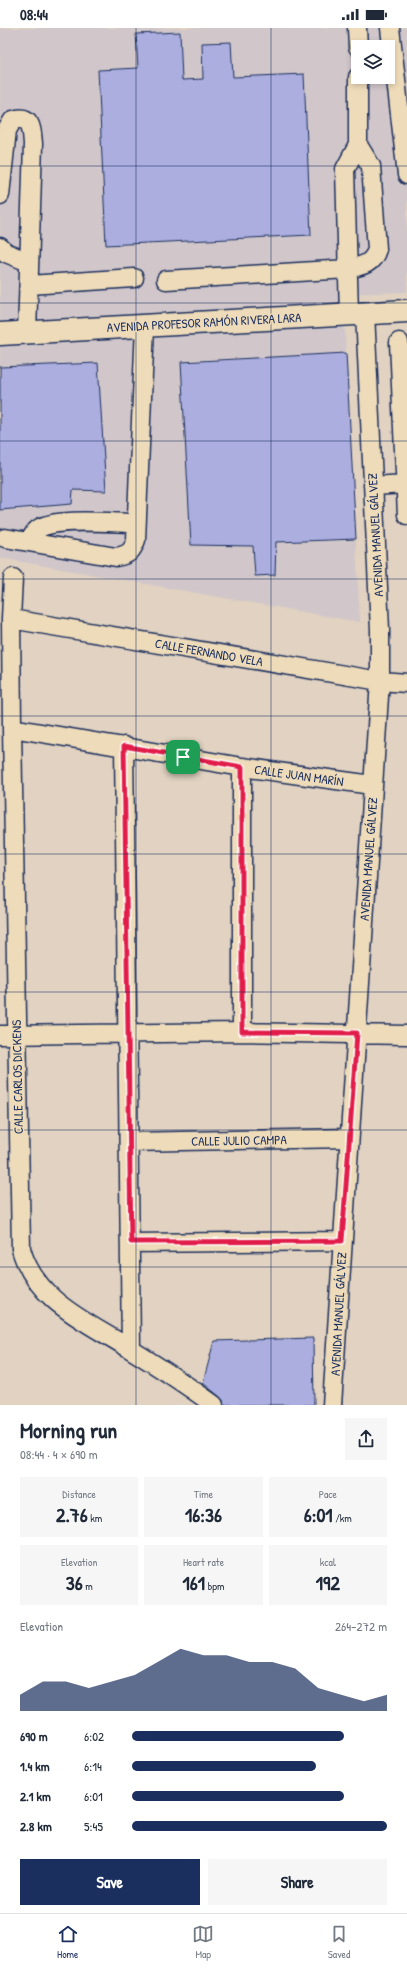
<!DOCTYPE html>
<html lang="en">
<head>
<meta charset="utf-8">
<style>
  body { margin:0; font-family:"Patrick Hand",sans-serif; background:#f6f6f7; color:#1f2937; height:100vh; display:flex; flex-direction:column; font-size:15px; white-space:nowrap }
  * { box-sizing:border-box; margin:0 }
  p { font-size:13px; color:#747a83 }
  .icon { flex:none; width:22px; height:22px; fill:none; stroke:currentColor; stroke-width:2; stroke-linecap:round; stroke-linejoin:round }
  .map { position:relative; height:1377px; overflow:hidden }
  .drawer { display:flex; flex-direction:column; background:#fff; flex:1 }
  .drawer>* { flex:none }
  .buttons { position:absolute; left:351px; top:12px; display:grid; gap:8px }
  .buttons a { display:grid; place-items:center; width:44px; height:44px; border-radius:0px; background:#fff; box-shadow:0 2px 6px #0003; font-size:20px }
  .pin { position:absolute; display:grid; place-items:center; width:34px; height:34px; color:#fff; margin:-17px; border-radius:8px; box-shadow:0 2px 6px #0006 }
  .round { display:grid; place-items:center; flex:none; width:42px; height:42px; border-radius:0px; background:#f6f6f7 }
  .head { display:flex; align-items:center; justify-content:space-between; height:68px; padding:0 20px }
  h1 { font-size:22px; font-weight:700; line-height:30px }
  .stats { display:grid; grid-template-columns:repeat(3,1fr); gap:6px; height:68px; padding:4px 20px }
  .stats div { display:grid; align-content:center; border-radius:0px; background:#f6f6f7; text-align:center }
  .stats b { font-size:20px; font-weight:700 }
  .stats small { font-size:11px; font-weight:400 }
  .stats p { font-size:11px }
  .chart { height:112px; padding:8px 20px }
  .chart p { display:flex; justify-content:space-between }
  .chart svg { width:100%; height:72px; margin-top:4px; fill:#1b2f5e; opacity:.7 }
  .button { display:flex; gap:8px; margin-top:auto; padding:8px 20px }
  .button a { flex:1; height:46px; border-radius:0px; background:#1b2f5e; color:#fff; font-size:16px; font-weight:700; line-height:46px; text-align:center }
  .button a+a { background:#f6f6f7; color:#1f2937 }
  ul { padding:0 20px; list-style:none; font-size:13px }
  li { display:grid; grid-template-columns:64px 48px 1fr; align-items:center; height:30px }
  li i { height:10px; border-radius:5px; background:#1b2f5e }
  .status { display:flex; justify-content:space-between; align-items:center; height:28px; padding:0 20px; background:#fff; direction:ltr }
  .status svg { height:11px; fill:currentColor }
  .tab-bar { display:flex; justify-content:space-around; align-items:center; height:56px; border-top:1px solid #e0e1e3; background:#fff; font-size:11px; color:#747a83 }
  .tab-bar a { display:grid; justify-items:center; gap:2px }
  .tab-bar .selected { color:#1b2f5e }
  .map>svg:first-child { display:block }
  .built { fill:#d1c7ca; fill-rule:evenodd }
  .building { fill:#abaedf; stroke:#1b2f5e }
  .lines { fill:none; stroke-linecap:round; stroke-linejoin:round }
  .minor-casing { stroke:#1b2f5e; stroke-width:21 }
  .major-casing { stroke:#1b2f5e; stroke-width:25 }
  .minor { stroke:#eedbb9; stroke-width:18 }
  .major { stroke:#eedbb9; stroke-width:22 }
  .route-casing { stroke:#fff; stroke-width:8 }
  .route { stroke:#e11d48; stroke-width:5 }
  .grid { fill:none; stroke:#1b2f5e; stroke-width:1; stroke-opacity:0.55 }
  .labels { text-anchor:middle; stroke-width:3; stroke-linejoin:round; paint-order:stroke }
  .street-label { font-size:13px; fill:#1b2f5e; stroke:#eedbb9 }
</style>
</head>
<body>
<div class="status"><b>08:44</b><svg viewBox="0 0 49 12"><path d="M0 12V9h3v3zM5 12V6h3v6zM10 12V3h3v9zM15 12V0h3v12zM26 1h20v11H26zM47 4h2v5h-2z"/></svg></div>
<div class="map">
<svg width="407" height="1377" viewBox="0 0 407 1377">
  <rect width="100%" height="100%" fill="#e1d2c1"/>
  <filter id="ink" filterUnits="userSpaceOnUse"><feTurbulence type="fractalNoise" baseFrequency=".025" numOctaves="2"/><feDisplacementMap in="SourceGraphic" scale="8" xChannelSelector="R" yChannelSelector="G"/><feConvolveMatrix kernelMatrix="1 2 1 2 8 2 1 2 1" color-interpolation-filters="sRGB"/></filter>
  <g filter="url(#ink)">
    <!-- built -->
    <path class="built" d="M0 0H407V264L343 266 360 594 0 530ZM358 19H388V49H358Z"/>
    <!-- building -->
    <path class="building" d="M180 4 182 52 203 51 202 15 231 14 233 49 304 46 311 207 106 217 98 42 138 40 136 6Z
      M346 325 356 511 276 514 275 547 255 548 253 518 191 517 181 334Z
      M98 335 106 463 73 462 72 476 0 482V339Z
      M313 1310 314 1377H224L220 1369 203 1355 214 1313Z"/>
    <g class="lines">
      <!-- minor casing -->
      <g class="minor-casing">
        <path id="minor" d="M357 0 358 19
          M390 0 407 147
          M0 167 7 102 13 92C32 86 32 102 33 116L27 305
          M0 219 6 225 29 234
          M166 252 348 241C362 238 373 236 377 221L371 138 358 117
          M29 257 134 250
          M349 286 345 141 358 117V49
          M399 314 407 487
          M373 458 405 456
          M5 510 116 529C128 527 132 524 136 512L145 298
          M30 514C32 509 33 505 38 501 55 489 114 495 136 495
          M13 550 11 591 12 700 21 1221C36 1274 88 1294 130 1321 159 1339 187 1357 214 1377
          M11 591 380 653 407 655
          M12 700 242 739 372 757
          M124 718 131 1321
          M242 739V1004
          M0 1007 242 1004 407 1007
          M130 1114 349 1110
          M131 1215 342 1213
          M332 1377 380 653V602L365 285"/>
      </g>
      <!-- major casing -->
      <g class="major-casing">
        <path id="major" d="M0 306 407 283"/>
      </g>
      <!-- minor -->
      <use href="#minor" class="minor"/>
      <!-- major -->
      <use href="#major" class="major"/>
    </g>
  </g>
  <g class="lines" filter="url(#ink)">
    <!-- route casing -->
    <g class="route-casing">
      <path id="route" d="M124 718 242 739V1004L357 1005 342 1213 131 1214Z"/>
    </g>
    <!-- route -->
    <use href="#route" class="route"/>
  </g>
  <!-- grid -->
  <path class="grid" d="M136 0V1377M271 0V1377M0 138H407M0 275H407M0 413H407M0 551H407M0 688H407M0 826H407M0 964H407M0 1102H407M0 1239H407"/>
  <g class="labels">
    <!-- street labels -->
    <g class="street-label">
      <text transform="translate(204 294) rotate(-3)" y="5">AVENIDA PROFESOR RAMÓN RIVERA LARA</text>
      <text transform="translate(375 507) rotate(-93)" y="5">AVENIDA MANUEL GÁLVEZ</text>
      <text transform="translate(209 624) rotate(10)" y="5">CALLE FERNANDO VELA</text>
      <text transform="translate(299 747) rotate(8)" y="5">CALLE JUAN MARÍN</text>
      <text transform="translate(368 831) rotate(-86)" y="5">AVENIDA MANUEL GÁLVEZ</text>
      <text transform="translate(17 1049) rotate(-91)" y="5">CALLE CARLOS DICKENS</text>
      <text transform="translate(239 1112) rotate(-1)" y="5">CALLE JULIO CAMPA</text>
      <text transform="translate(338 1286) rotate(-87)" y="5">AVENIDA MANUEL GÁLVEZ</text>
    </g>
  </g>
</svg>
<div class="buttons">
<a><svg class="icon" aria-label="layers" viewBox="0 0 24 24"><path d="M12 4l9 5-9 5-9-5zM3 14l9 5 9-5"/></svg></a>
</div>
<div class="pin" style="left:183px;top:729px;background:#1e9e55"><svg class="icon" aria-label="arrive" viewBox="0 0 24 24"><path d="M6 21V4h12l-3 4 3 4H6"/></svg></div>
</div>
<section class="drawer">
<div class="head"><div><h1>Morning run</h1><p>08:44 · 4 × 690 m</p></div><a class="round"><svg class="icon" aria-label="share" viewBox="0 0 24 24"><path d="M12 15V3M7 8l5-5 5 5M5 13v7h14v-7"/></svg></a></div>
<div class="stats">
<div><p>Distance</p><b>2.76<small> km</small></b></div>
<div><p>Time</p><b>16:36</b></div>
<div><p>Pace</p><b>6:01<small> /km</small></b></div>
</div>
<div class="stats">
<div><p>Elevation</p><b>36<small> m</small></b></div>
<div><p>Heart rate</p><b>161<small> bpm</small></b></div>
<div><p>kcal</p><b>192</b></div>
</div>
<div class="chart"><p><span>Elevation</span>264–272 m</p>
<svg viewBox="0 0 160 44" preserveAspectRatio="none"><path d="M0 44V34L10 26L20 26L30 30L40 26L50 22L60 14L70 6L80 10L90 10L100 14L110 14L120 18L130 30L140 34L150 38L160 34V44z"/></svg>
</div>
<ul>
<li><b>690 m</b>6:02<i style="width:83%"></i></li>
<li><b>1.4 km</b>6:14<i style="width:72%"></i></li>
<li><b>2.1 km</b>6:01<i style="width:83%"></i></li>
<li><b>2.8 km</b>5:45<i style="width:100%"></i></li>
</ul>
<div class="button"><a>Save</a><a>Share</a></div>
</section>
<nav class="tab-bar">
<a class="selected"><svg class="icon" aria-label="home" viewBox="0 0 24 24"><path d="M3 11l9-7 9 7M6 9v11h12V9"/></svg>Home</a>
<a><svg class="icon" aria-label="map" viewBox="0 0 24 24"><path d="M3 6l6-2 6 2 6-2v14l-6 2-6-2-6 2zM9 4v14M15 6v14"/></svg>Map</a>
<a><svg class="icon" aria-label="saved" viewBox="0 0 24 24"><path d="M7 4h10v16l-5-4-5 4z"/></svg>Saved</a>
</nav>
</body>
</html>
